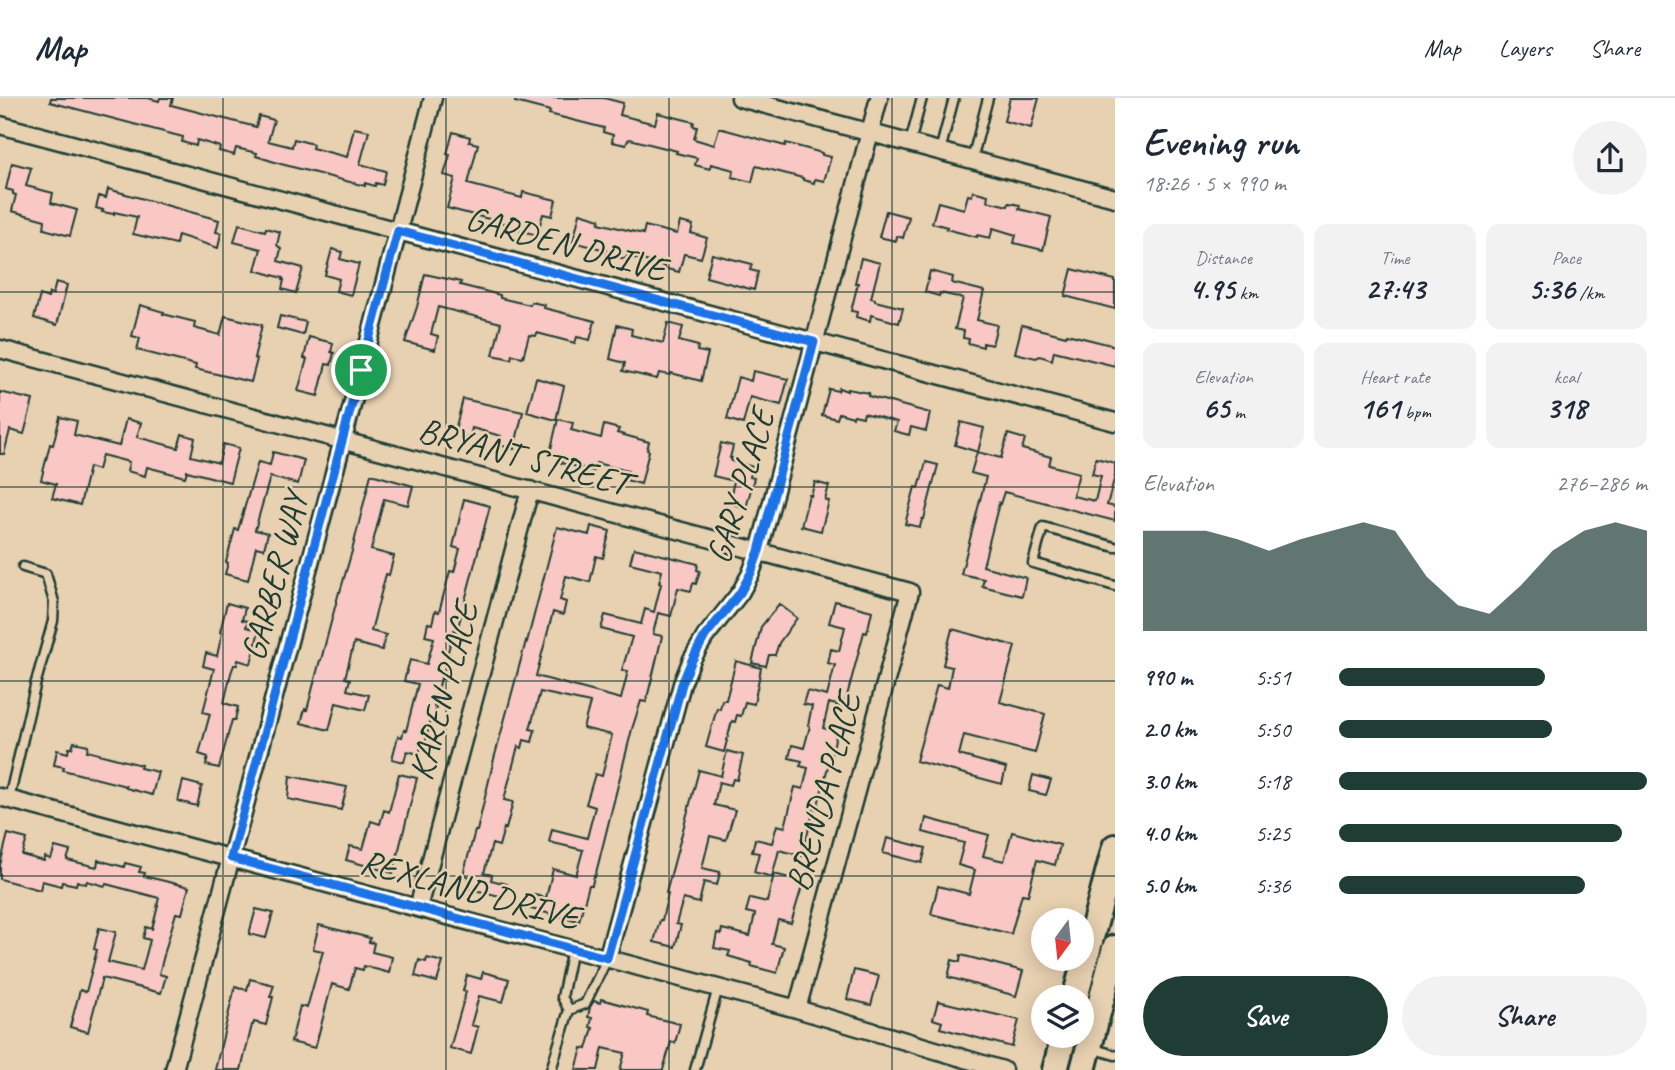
<!DOCTYPE html>
<html lang="en">
<head>
<meta charset="utf-8">
<style>
  body { margin:0; font-family:Caveat,sans-serif; background:#f2f2f3; color:#1f2937; height:100vh; display:flex; flex-direction:column; font-size:26px; white-space:nowrap }
  * { box-sizing:border-box; margin:0 }
  p { font-size:23px; color:#747a83 }
  .icon { flex:none; width:38px; height:38px; fill:none; stroke:currentColor; stroke-width:2; stroke-linecap:round; stroke-linejoin:round }
  .map { position:relative; flex:1; overflow:hidden }
  .side { display:flex; flex-direction:column; background:#fff; width:560px }
  .side>* { flex:none }
  .needle { width:46px; rotate:195deg }
  .buttons { position:absolute; left:1031px; top:810px; display:grid; gap:14px }
  .buttons a { display:grid; place-items:center; width:63px; height:63px; border-radius:50%; background:#fff; box-shadow:0 4px 18px #0003; font-size:35px }
  .pin { position:absolute; display:grid; place-items:center; width:60px; height:60px; color:#fff; margin:-30px; border:4px solid #fff; border-radius:50%; box-shadow:0 2px 7px #0007 }
  .round { display:grid; place-items:center; flex:none; width:74px; height:74px; border-radius:37px; background:#f2f2f3 }
  .headline { display:flex; align-items:center; justify-content:space-between; height:119px; padding:0 28px }
  h1 { font-size:38px; font-weight:700; line-height:52px }
  .figures { display:grid; grid-template-columns:repeat(3,1fr); gap:10px; height:119px; padding:7px 28px }
  .figures div { display:grid; align-content:center; border-radius:14px; background:#f2f2f3; text-align:center }
  .figures b { font-size:30px; font-weight:700 }
  .figures small { font-size:19px; font-weight:400 }
  .figures p { font-size:19px }
  .chart { height:196px; padding:14px 28px }
  .chart p { display:flex; justify-content:space-between }
  .chart svg { width:100%; height:126px; margin-top:7px; fill:#1f3d34; opacity:.7 }
  .primary-button { display:flex; gap:14px; margin-top:auto; padding:14px 28px }
  .primary-button a { flex:1; height:80px; border-radius:42px; background:#1f3d34; color:#fff; font-size:28px; font-weight:700; line-height:80px; text-align:center }
  .primary-button a+a { background:#f2f2f3; color:#1f2937 }
  ul { padding:0 28px; list-style:none; font-size:23px }
  li { display:grid; grid-template-columns:112px 84px 1fr; align-items:center; height:52px }
  li i { height:18px; border-radius:9px; background:#1f3d34 }
  header { display:flex; align-items:center; gap:42px; box-sizing:border-box; height:98px; padding:0 35px; background:#fff; border-bottom:2px solid #e0e1e3 }
  header strong { font-size:33px }
  nav { display:flex; gap:38px; margin-inline-start:auto; font-size:24px }
  main { display:flex; flex:1; min-height:0 }
  .map>svg:first-child { display:block }
  .building { fill:#f9c8c4; stroke:#1f3d34; stroke-width:2 }
  .lines { fill:none; stroke-linecap:round; stroke-linejoin:round }
  .service-casing { stroke:#1f3d34; stroke-width:13 }
  .minor-casing { stroke:#1f3d34; stroke-width:21 }
  .primary-casing { stroke:#1f3d34; stroke-width:30 }
  .service { stroke:#e8d1b1; stroke-width:8 }
  .minor { stroke:#e8d1b1; stroke-width:16 }
  .primary { stroke:#e8d1b1; stroke-width:24 }
  .route-casing { stroke:#fff; stroke-width:14 }
  .route { stroke:#1a73e8; stroke-width:9 }
  .grid { fill:none; stroke:#1f3d34; stroke-width:2; stroke-opacity:0.55 }
  .labels { text-anchor:middle; stroke-width:5; stroke-linejoin:round; paint-order:stroke }
  .street-label { font-size:35px; fill:#1f3d34; stroke:#e8d1b1 }
</style>
</head>
<body>
<header>
<strong>Map</strong>
<nav><a>Map</a><a>Layers</a><a>Share</a></nav>
</header>
<main>
<div class="map">
<svg width="1115" height="972" viewBox="0 0 1115 972">
  <rect width="100%" height="100%" fill="#e8d1b1"/>
  <filter id="ink" filterUnits="userSpaceOnUse"><feTurbulence type="fractalNoise" baseFrequency=".0143" numOctaves="2"/><feDisplacementMap in="SourceGraphic" scale="14" xChannelSelector="R" yChannelSelector="G"/><feConvolveMatrix kernelMatrix="1 2 1 2 8 2 1 2 1" color-interpolation-filters="sRGB"/></filter>
  <g filter="url(#ink)">
    <!-- building -->
    <path class="building" d="M51 0H148L159 3 160 0H173L171 7 256 29 259 18 274 22 268 43 292 49 294 41 313 46 312 50 347 59 354 30 369 33 360 66 386 73 383 87 376 85 375 88 365 85V88L281 66 256 58 257 55 236 50 234 57 219 53 220 49 197 42 196 48 182 44 183 39 50 4Z
      M515 0H604L623 5 620 17 655 26 658 15 694 24 693 28 697 29 694 41 714 47 719 30 785 48 786 45 822 55V57L831 59 824 83 815 81 814 85 803 82V80L756 68 752 84 732 79 734 72 711 66 710 71 695 67 697 60 676 55 677 53 630 41 628 42 626 47 612 44 613 37 603 34 604 30 549 16 550 13 515 4Z
      M1010 0H1039L1031 30 1004 23Z
      M453 34 470 39 469 44 478 46 468 86 522 100 523 94 556 102 552 118 543 116 537 137 507 129 508 126 447 110 455 80 444 77 450 57 447 56Z
      M12 65 31 70 26 88 53 95 51 105 77 112 70 138 44 131 45 122 12 113 16 97 13 96V93L6 91Z
      M108 91 219 122 216 134 221 135 218 150 178 137 176 146 133 136 137 119 114 114V116L102 114 103 112 96 110 99 98 106 100Z
      M973 93 988 97 987 103 1008 108 1009 105 1020 107 1019 111 1051 119 1043 152 1014 145 1016 137 993 130 990 140 977 137V139L946 131 947 129 932 125 938 104 964 111 968 97 972 98Z
      M886 113 909 119 903 140 897 138 896 143 879 139Z
      M580 115 600 121 599 125 643 136 645 128 677 136 680 124 693 127 691 135 707 140 701 160 684 156 679 174 663 170 664 168 627 158 626 161 605 156 606 152 573 144Z
      M239 126 265 133 266 130 280 134 277 147 281 151 278 163 303 170 296 195 282 191 284 182H283V180L255 172 261 151 234 144Z
      M332 151 342 154 340 161 359 166 351 197 336 193 339 181 325 177Z
      M712 156 752 166 750 172 758 174 754 192 706 179Z
      M861 160 880 165 871 200 875 201V203L903 210 899 225 871 217 870 223 856 219 857 214 851 213 858 185H855Z
      M1072 171 1115 182V211L1065 198Z
      M930 173 953 179 952 185 984 193 977 222 997 227 992 247 983 245V249L968 245 969 241 963 240 964 233 955 231 963 200 940 195 939 198 925 194Z
      M425 176 461 184 460 187 500 197V200L530 207 531 204 545 207 544 210 595 223 590 242 577 239 575 245 537 235 536 238 529 237 523 259 512 257 511 261 493 257 501 225 438 209 431 236 438 238 435 252 405 244 417 209Z
      M56 184 67 187 57 227 34 220 40 197 48 200 49 195 53 196Z
      M140 207 164 214 163 216 195 224 194 230 220 237 225 218 262 227 254 260 257 261 251 284 195 271 196 267 137 252 140 240 132 238Z
      M280 218 306 224 303 237 277 230Z
      M668 225 683 229 679 243 698 248 697 253 708 255 701 283 671 275 670 277 659 275 657 281 636 276 623 273 625 265 610 261 617 227 632 231 631 237 663 245Z
      M1022 227 1066 238 1067 236 1115 248V268L1054 253 1052 262 1040 258 1036 260 1015 255Z
      M309 239 333 245 331 254 334 255 331 267 326 266 318 298 298 293 307 261 304 260Z
      M753 273 788 281 781 307 750 299 743 326 727 321 738 279 751 283Z
      M536 280 564 288 556 322 527 314Z
      M839 290 847 293V291L869 295 868 298 930 315 926 333 911 329 909 337 894 333 897 324 864 315 863 319 854 317 853 319 839 315 837 321 822 317 829 291 838 293Z
      M0 294 33 302 24 336 10 332 4 356H0Z
      M463 301 523 314 514 351 499 347 501 338 472 330 470 340 454 336Z
      M60 319 77 323 74 337 119 348 126 321 141 325 137 339 178 350 182 336 195 340 191 358 219 365 223 346 239 350 230 384 187 373 185 379 147 369 145 378 127 373 129 364 102 357 98 372 89 369 80 407 52 400 56 386 41 382 50 346 53 347Z
      M558 321 573 325 571 332 601 340 604 327 619 331 617 335 649 344 647 352 649 353 641 386 626 382 628 373 596 365 594 373 561 365 563 358 550 355Z
      M961 324 984 330 978 354 955 347Z
      M1008 336 1025 341 1022 351 1051 359 1049 367 1079 375 1073 398 1095 403 1101 378 1092 376 1096 360 1115 365V378L1107 407 1115 409V423L1004 394 1000 406 999 405 983 468 1026 480 1022 498 982 488 984 481 961 476 986 379 971 375 977 354 1001 360Z
      M721 345 733 348 730 360H732L731 363 753 369 750 379 754 380 746 410 729 405 734 383 713 378Z
      M273 354 304 362 298 386 270 379 255 432 268 435 264 451 256 449 248 482 225 476 228 465 226 464 235 431 238 432 258 364 270 367Z
      M926 364 938 367 924 421H922L920 429 905 426 915 389 919 390Z
      M371 376 413 388 408 407 384 401 371 452 394 458 389 477 386 476 371 533 386 537 382 552 354 545 345 580 350 581 347 592 369 597 365 612 336 605 329 632 301 625 305 611 307 612 320 562H321L339 494H340L352 453Z
      M815 384 829 388 825 402 829 403 821 433 801 428 809 397 811 398Z
      M464 401 490 408 457 533 454 532 447 557H449L443 581 441 580 434 608 436 609 433 621H431L424 649H421L419 656 407 653 404 664 392 661 398 638 402 639 404 632 406 633 418 586 404 583 410 562 427 566 434 540 425 538 428 525 432 526 435 513 439 514 450 473 454 474 460 451 453 449Z
      M591 428 610 433 603 460 596 458 590 484 566 478 560 502 566 504 563 517 553 514 536 578 621 601 628 573 622 572 632 539 601 531 605 517 641 526 645 511 654 514 661 486 659 485 662 473 630 465 634 450 698 466 697 472 700 473 696 486 693 485 691 493 678 490 671 518 658 515 653 536 662 538 654 572 646 604 641 603 632 631 595 779 594 778 592 787H589L579 823 523 809 527 795 546 800 553 771 576 777 583 752 549 744 552 731 587 740 595 709 586 706 595 676 602 678 612 637 583 630 590 605 540 594 530 631 535 632 532 644 524 642 522 650 518 648 504 702 513 704 506 731 504 730 499 748 492 746 484 775 492 777 491 782 507 786 504 799 466 790 469 778 463 777 475 733H477L494 661 526 543 527 544 557 429 589 437Z
      M835 503 872 513 867 535 864 534 844 609 829 605 823 630 837 634 817 711 814 710 802 758 779 752 772 779 754 774 759 755 752 754 755 741 772 745 777 727 785 729 795 689 803 691 808 670 800 668 802 663 789 660 792 647 804 650 810 628 808 627 812 608 803 606 807 593 827 598 835 567 828 565 831 551 839 553 845 529 829 525Z
      M227 505 245 510 242 522 248 523 246 529 259 532 251 566 238 562 237 567H234L231 575 224 605 238 609 235 622H232L219 670 206 667 208 659 199 656 210 616 203 614 214 571 203 568 206 555 217 558 222 535 220 534Z
      M779 506 797 520 779 545 775 557H769L766 568 752 565 761 529Z
      M952 531 1015 548 1000 604 1045 616 1035 655 964 637 959 657 1006 670 1002 686 916 663 937 587 948 590 952 569 943 567Z
      M736 563 761 570 754 606 745 604 741 618 737 617 735 624 732 623 724 654 706 649 717 610 720 611 722 602H726Z
      M74 644 88 647 87 653 141 667 140 670 158 674 152 697 126 690V688L63 672 64 669 54 667 57 652 68 655 69 650H72Z
      M727 653 743 657 737 682 733 681 731 687 719 684 714 707 735 712 726 742 710 738 702 770 720 774 717 787 704 784 699 805 683 801 676 826 681 827 675 849 654 844 660 822H662L668 796 666 795 699 672 721 678Z
      M399 676 417 680 393 775 346 762 350 748 363 751 371 723 380 726 384 712 389 714Z
      M1033 677 1051 682 1046 697 1029 693Z
      M290 678 347 689 341 712 288 701Z
      M183 683 202 688 197 708 178 703Z
      M926 720 989 737 983 758 1004 763 1012 734 1060 747 1055 767 1037 762 1028 797 1022 796 1011 836 931 816 938 788 969 796 975 772 958 767 964 745 923 734Z
      M8 736 27 741 22 757 44 763 45 759 51 761 55 749 70 753 67 762 97 769 98 762 124 769 125 765 141 769 139 774 145 775 144 778 189 789 182 816 176 815 167 846 159 876 166 878 161 895 102 880 88 934 70 929 80 892 86 894 97 852 94 851 99 830 116 834 108 864 142 872 150 842 143 840 146 829 152 831 158 808H157L159 800 106 786 105 788 87 783 86 786 77 783 76 787 62 784 61 788 42 783 40 792 0 781V767Z
      M887 740 926 750 922 765 883 755Z
      M774 776 797 782V784L803 785 791 825 778 822 772 846 784 849 777 875 751 868 752 865 728 858 730 853 714 850 717 835 721 836 722 831 750 838 755 816 746 814 750 800 767 804Z
      M256 811 273 815 266 840 249 836Z
      M319 827 370 840 369 844 374 845 372 854 392 859 389 875 364 868 363 872 355 870 349 891 332 886 315 950 291 944 300 908 307 910 323 853 313 851Z
      M961 857 1023 873 1016 898 948 879 952 862 960 864Z
      M427 860 443 864 437 884 415 878 419 862 426 864Z
      M854 872 879 878 871 907 847 901Z
      M483 874 509 881 503 904 479 898 471 927 478 929 471 956 450 950 466 894 463 893 467 877 481 881Z
      M250 881 274 887 270 899H273L266 927 254 924 253 927H252L241 972H215L235 889 247 892Z
      M601 901 648 914 647 918 680 926 675 945 671 944 663 972H620L625 955 603 950 598 972H576L582 950 587 951 593 930 590 929 592 920 588 919 590 909 594 903 600 905Z
      M938 903 1019 922 1012 949 940 930 942 924 933 921Z"/>
    <g class="lines">
      <!-- service casing -->
      <g class="service-casing">
        <path id="service" d="M910 45 922 0
          M940 53 954 0
          M972 62 988 0
          M1115 449 1043 429 1033 465 1115 488
          M9 701 36 584 53 523 54 504 46 476 23 469
          M569 912 585 906 607 861
          M1091 950 1115 957
          M551 972 569 912 562 899 572 851
          M695 972 718 890"/>
      </g>
      <!-- minor casing -->
      <g class="minor-casing">
        <path id="minor" d="M740 0 1115 100
          M0 27 1115 324
          M0 251 910 494 797 911
          M0 699 797 911 1003 972
          M418 810 530 392
          M607 861 682 586 692 561 705 539 740 495 751 475 759 453 879 0
          M174 972 343 342 433 0"/>
      </g>
      <!-- primary casing -->
      <g class="primary-casing">
        <path id="primary" d="M1075 900 1115 749
          M1055 972 1064 938
          M1083 972 1115 850"/>
      </g>
      <!-- service -->
      <use href="#service" class="service"/>
      <!-- minor -->
      <use href="#minor" class="minor"/>
      <!-- primary -->
      <use href="#primary" class="primary"/>
    </g>
  </g>
  <g class="lines" filter="url(#ink)">
    <!-- route casing -->
    <g class="route-casing">
      <path id="route" d="M398 133 814 244 759 453 751 475 740 495 705 538 692 562 682 586 607 860 231 760Z"/>
    </g>
    <!-- route -->
    <use href="#route" class="route"/>
  </g>
  <!-- grid -->
  <path class="grid" d="M223 0V972M446 0V972M669 0V972M892 0V972M0 194H1115M0 389H1115M0 583H1115M0 778H1115"/>
  <g class="labels">
    <!-- street labels -->
    <g class="street-label">
      <text transform="translate(566 145) rotate(15)" y="12">GARDEN DRIVE</text>
      <text transform="translate(524 358) rotate(15)" y="12">BRYANT STREET</text>
      <text transform="translate(740 388) rotate(-73)" y="12">GARY PLACE</text>
      <text transform="translate(274 478) rotate(-75)" y="12">GARBER WAY</text>
      <text transform="translate(443 593) rotate(-75)" y="12">KAREN PLACE</text>
      <text transform="translate(823 694) rotate(-75)" y="12">BRENDA PLACE</text>
      <text transform="translate(470 791) rotate(15)" y="12">REXLAND DRIVE</text>
    </g>
  </g>
</svg>
<div class="buttons">
<a><svg class="needle" viewBox="-14 -14 28 28"><path d="M0-13l5 13h-10z" fill="#e53935"/><path d="M0 13l5-13h-10z" fill="#747a83"/></svg></a>
<a><svg class="icon" aria-label="layers" viewBox="0 0 24 24"><path d="M12 4l9 5-9 5-9-5zM3 14l9 5 9-5"/></svg></a>
</div>
<div class="pin" style="left:361px;top:272px;background:#1e9e55"><svg class="icon" aria-label="arrive" viewBox="0 0 24 24"><path d="M6 21V4h12l-3 4 3 4H6"/></svg></div>
</div>
<section class="side">
<div class="headline"><div><h1>Evening run</h1><p>18:26 · 5 × 990 m</p></div><a class="round"><svg class="icon" aria-label="share" viewBox="0 0 24 24"><path d="M12 15V3M7 8l5-5 5 5M5 13v7h14v-7"/></svg></a></div>
<div class="figures">
<div><p>Distance</p><b>4.95<small> km</small></b></div>
<div><p>Time</p><b>27:43</b></div>
<div><p>Pace</p><b>5:36<small> /km</small></b></div>
</div>
<div class="figures">
<div><p>Elevation</p><b>65<small> m</small></b></div>
<div><p>Heart rate</p><b>161<small> bpm</small></b></div>
<div><p>kcal</p><b>318</b></div>
</div>
<div class="chart"><p><span>Elevation</span>276–286 m</p>
<svg viewBox="0 0 160 44" preserveAspectRatio="none"><path d="M0 44V9L10 9L20 9L30 12L40 16L50 12L60 9L70 6L80 9L90 25L100 35L110 38L120 28L130 16L140 9L150 6L160 9V44z"/></svg>
</div>
<ul>
<li><b>990 m</b>5:51<i style="width:67%"></i></li>
<li><b>2.0 km</b>5:50<i style="width:69%"></i></li>
<li><b>3.0 km</b>5:18<i style="width:100%"></i></li>
<li><b>4.0 km</b>5:25<i style="width:92%"></i></li>
<li><b>5.0 km</b>5:36<i style="width:80%"></i></li>
</ul>
<div class="primary-button"><a>Save</a><a>Share</a></div>
</section>
</main>
</body>
</html>
